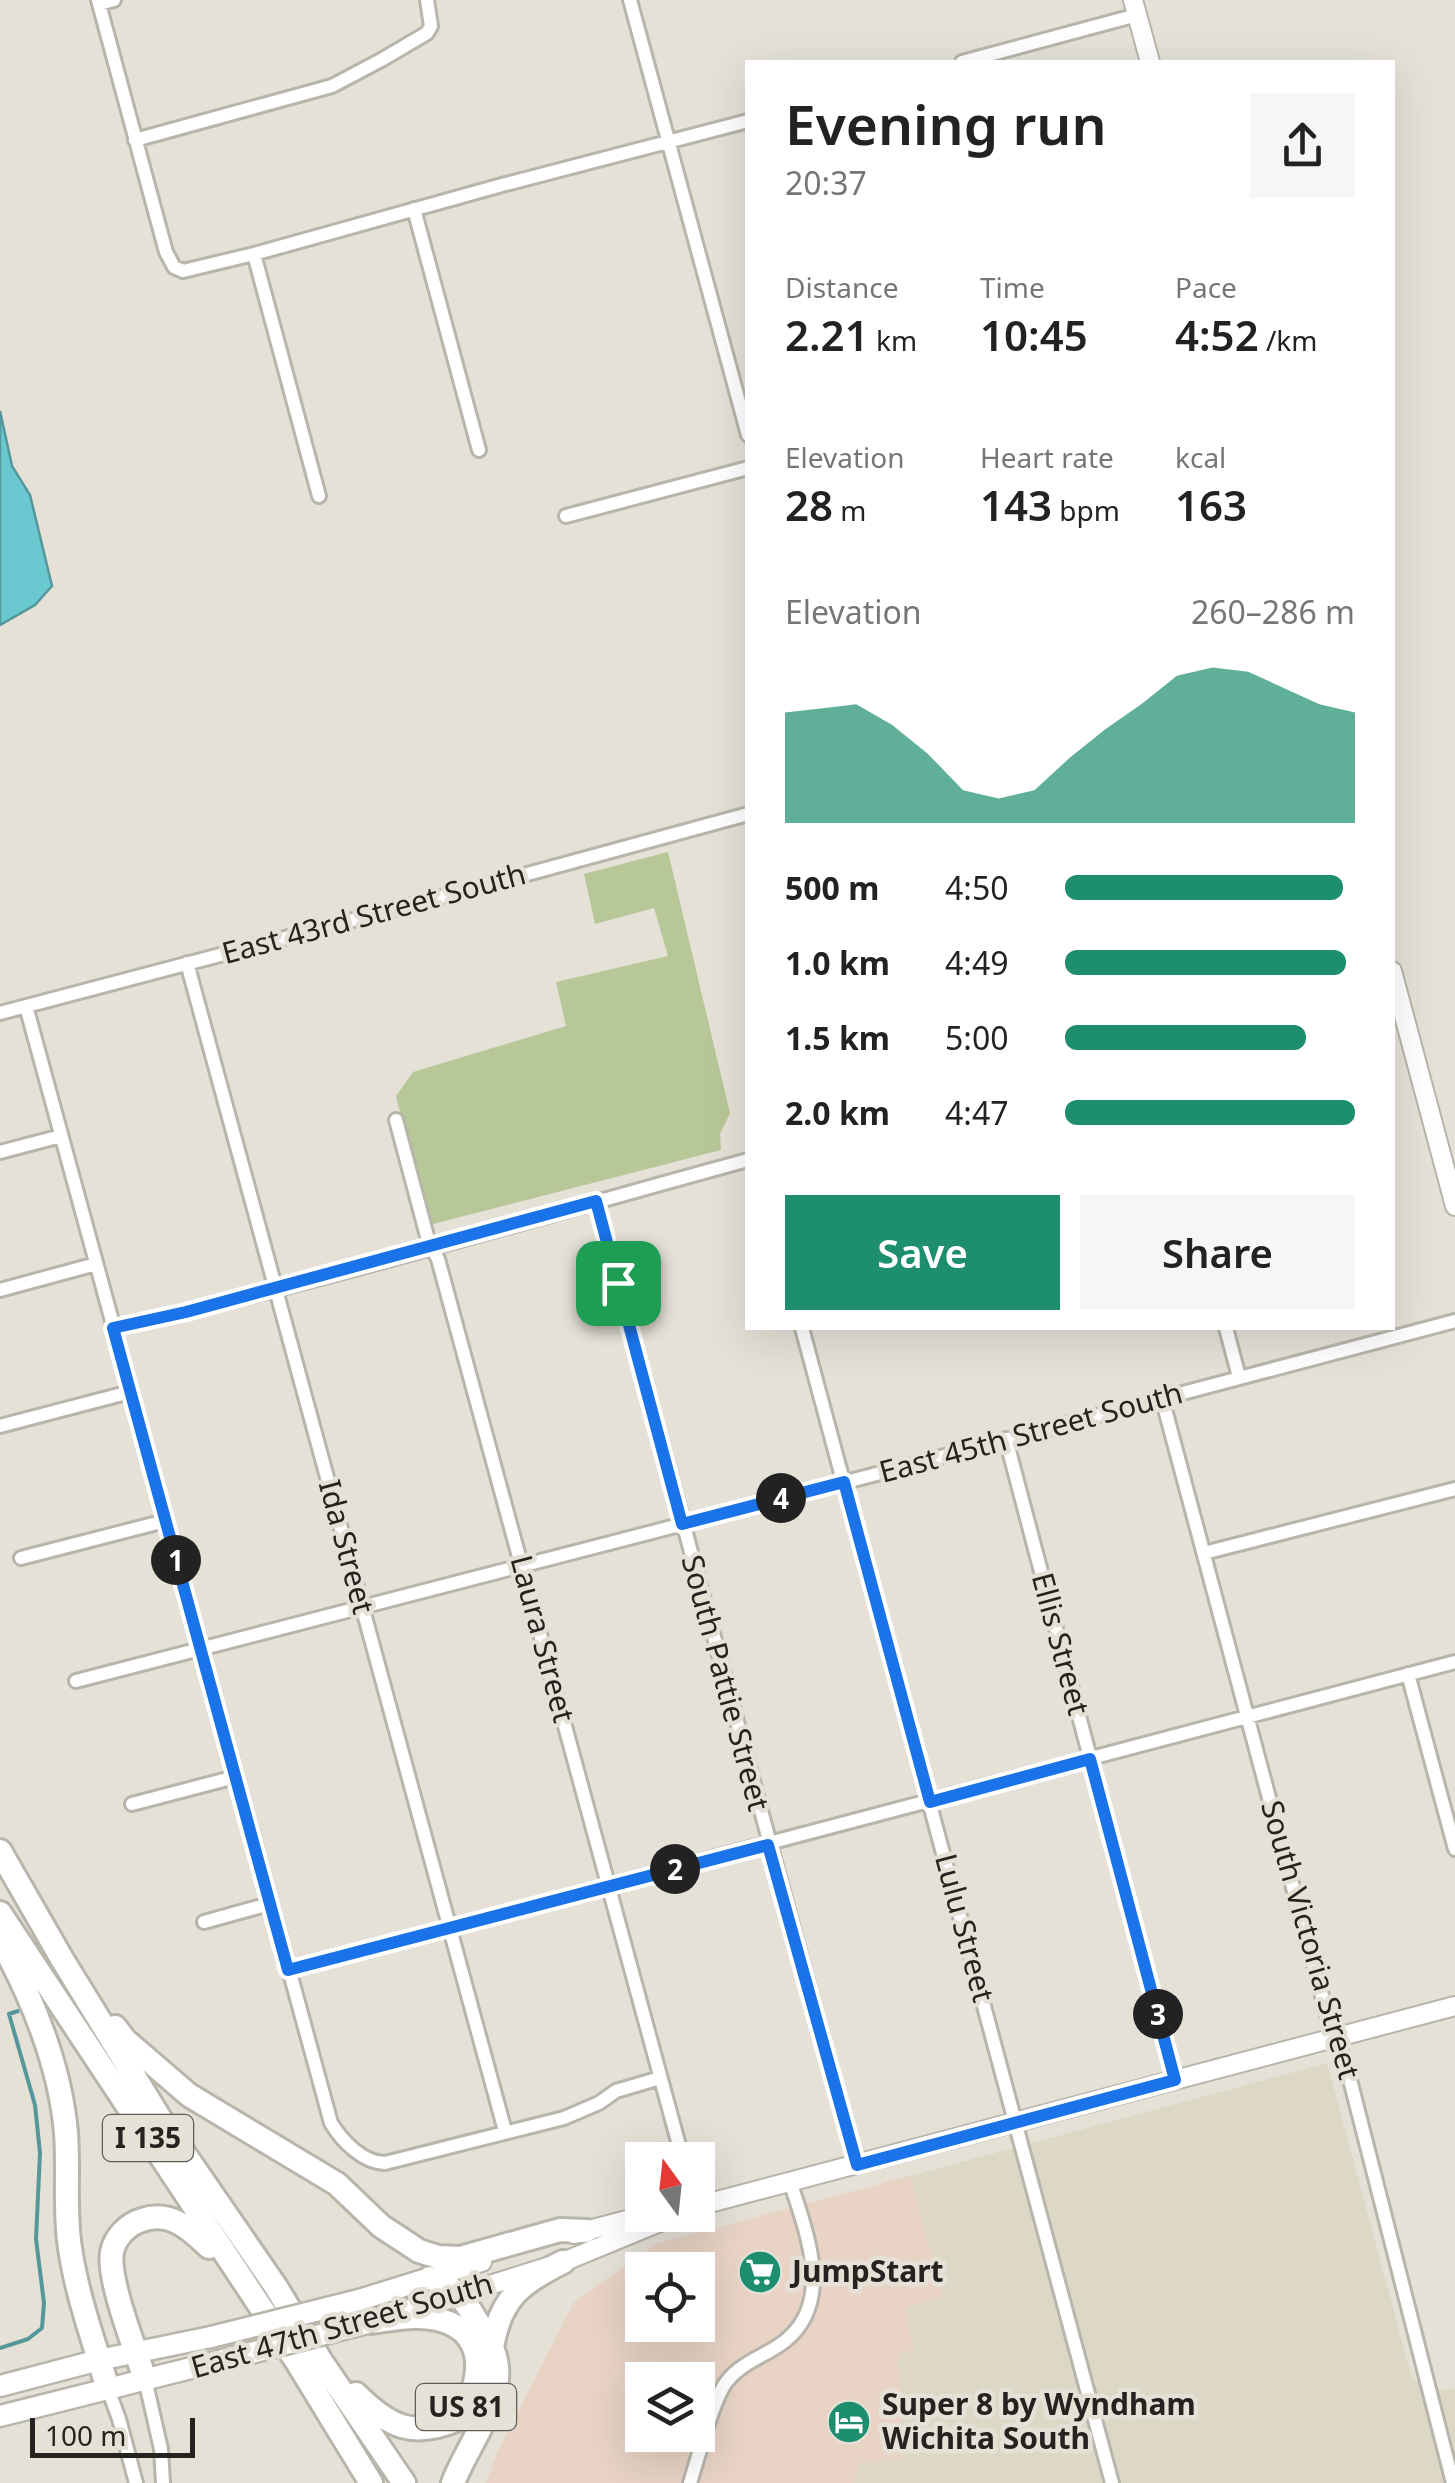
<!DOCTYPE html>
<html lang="en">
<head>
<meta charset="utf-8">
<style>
  body { margin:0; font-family:"Noto Sans",sans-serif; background:#f6f6f6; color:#222; height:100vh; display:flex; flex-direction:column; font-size:38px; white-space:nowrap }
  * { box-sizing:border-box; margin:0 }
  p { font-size:32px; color:#767676 }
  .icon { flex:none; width:55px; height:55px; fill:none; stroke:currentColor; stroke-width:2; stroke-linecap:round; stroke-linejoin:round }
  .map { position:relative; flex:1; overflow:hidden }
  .details { position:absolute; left:745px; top:60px; width:650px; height:1270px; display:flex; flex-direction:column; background:#fff; border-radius:0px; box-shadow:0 10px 40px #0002 }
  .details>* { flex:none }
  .needle { width:65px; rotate:345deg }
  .tools { position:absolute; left:625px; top:2142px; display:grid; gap:20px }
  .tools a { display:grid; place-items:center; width:90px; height:90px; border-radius:0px; background:#fff; box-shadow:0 10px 40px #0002; font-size:50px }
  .scale { position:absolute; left:30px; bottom:25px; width:165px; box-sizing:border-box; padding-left:10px; border:5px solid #25231f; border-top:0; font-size:28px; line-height:35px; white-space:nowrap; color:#25231f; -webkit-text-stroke:8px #e5e1d7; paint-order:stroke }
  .pin { position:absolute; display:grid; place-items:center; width:85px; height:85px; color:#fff; margin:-42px; border-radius:20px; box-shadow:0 5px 15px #0006 }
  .km { position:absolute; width:50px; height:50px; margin:-25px; border-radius:50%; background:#222; color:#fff; font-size:28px; line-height:50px; text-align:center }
  .round { display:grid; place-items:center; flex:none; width:105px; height:105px; border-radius:0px; background:#f6f6f6 }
  .summary { display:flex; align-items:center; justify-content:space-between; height:170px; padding:0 40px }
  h1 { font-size:55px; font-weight:600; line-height:75px }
  .metrics { display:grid; grid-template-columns:repeat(3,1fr); gap:15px; height:170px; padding:10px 40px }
  .metrics div { display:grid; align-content:center }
  .metrics b { font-size:42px; font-weight:600 }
  .metrics small { font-size:28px; font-weight:400 }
  .metrics p { font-size:28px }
  .chart { height:280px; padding:20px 40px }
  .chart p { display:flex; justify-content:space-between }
  .chart svg { width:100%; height:180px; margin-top:10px; fill:#1d8e6e; opacity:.7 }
  .primary-button { display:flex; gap:20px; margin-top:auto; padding:20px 40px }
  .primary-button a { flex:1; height:115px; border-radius:0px; background:#1d8e6e; color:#fff; font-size:40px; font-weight:600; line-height:115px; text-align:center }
  .primary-button a+a { background:#f6f6f6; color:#222 }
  ul { padding:0 40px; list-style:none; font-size:32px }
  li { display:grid; grid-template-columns:160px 120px 1fr; align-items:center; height:75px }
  li i { height:25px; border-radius:12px; background:#1d8e6e }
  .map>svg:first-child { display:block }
  .commercial { fill:#e8d3c5; fill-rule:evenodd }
  .built { fill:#ddd7c6 }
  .green { fill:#b7c797 }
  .water { fill:#6ac9d0; stroke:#55979b; stroke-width:2.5 }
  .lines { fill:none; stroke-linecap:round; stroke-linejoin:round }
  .stream { stroke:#55979b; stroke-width:4 }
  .street-casing { stroke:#b8b5ab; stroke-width:18 }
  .secondary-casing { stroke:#b8b5ab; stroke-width:22 }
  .primary-casing { stroke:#b8b5ab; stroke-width:25 }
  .highway-casing { stroke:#b8b5ab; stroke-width:28 }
  .street { stroke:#fff; stroke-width:12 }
  .secondary { stroke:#fff; stroke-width:18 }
  .primary { stroke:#fff; stroke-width:20 }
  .highway { stroke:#fff; stroke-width:22 }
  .primary-bridge-casing { stroke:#b8b5ab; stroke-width:25; stroke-linecap:butt }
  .primary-bridge { stroke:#fff; stroke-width:20 }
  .route-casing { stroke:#fff; stroke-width:20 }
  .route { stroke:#1a73e8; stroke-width:12 }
  .labels { text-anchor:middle; stroke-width:9; stroke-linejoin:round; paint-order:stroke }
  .shield { fill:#e5e1d7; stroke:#5f5c56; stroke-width:2.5 }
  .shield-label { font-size:28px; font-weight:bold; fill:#25231f }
  .street-label { font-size:30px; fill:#25231f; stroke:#e5e1d7 }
  .poi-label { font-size:30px; font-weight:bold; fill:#25231f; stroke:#e5e1d7; text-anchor:start }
</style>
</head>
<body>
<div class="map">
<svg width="1455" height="2483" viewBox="0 0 1455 2483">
  <rect width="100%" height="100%" fill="#e5e1d7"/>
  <!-- commercial -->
  <path class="commercial" d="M910 2176 944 2297 915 2349 898 2355 904 2460 860 2463 854 2483H486L497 2453 574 2302 656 2244ZM642 2270H698V2325H642ZM642 2380H698V2435H642Z"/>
  <!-- built -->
  <path class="built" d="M1327 2063 1412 2378 1439 2390 1455 2389V2483H854L860 2463 904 2459 898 2354 915 2349 905 2307 944 2297 910 2176Z"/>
  <!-- green -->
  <path class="green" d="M668 852 730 1113 720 1134 721 1150 429 1225 396 1096 413 1072 566 1026 556 982 668 956 654 908 595 924 584 874Z"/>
  <!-- water -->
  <path class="water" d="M0 411 12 466 30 495 52 586 35 605 0 625Z"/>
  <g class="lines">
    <!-- stream -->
    <path class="stream" d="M0 2348 28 2339 42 2328 44 2303 36 2239 40 2153 35 2105 9 2014 18 2011"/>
    <!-- street casing -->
    <g class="street-casing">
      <path id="street" d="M98 0 166 252 174 267 183 271 254 254 502 185 748 121
        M630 0 748 435
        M99 4 114 0
        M962 62 1137 15
        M135 140 332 86 383 59 427 33 431 26 427 0
        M414 209 479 450
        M254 254 319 496
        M566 516 748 468
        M187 963 505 2131
        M26 1006 331 2123C342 2141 363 2163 385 2163L564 2118 599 2103 616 2091 660 2078
        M0 1013 520 876 748 814
        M396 1120 428 1240 438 1259 683 2160
        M0 1152 61 1136
        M596 1201 857 2165
        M0 1290 96 1264
        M113 1328C327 1282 537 1217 748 1160
        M802 1328 1112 2483
        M1226 1328 1239 1377
        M1162 1398 1329 2022 1346 2064 1453 2483
        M0 1426 130 1392
        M1006 1439 1175 2080
        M1204 1553 1455 1489
        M21 1558 165 1521
        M1408 1674 1455 1849
        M76 1681 869 1476 1455 1321
        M132 1804 235 1777
        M204 1922 269 1904
        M288 1970 1455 1662
        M145 2379 161 2449 163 2483
        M108 2389 119 2419 136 2483
        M690 2483C698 2458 713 2399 727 2381 743 2361 766 2356 785 2341 835 2301 806 2232 790 2181"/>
    </g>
    <!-- secondary casing -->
    <g class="secondary-casing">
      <path id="secondary" d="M1133 0 1150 62
        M1392 971 1455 1206
        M698 2206 1455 2006
        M574 2234 646 2215
        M430 2278 482 2262
        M461 2294 563 2262 677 2215"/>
    </g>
    <!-- primary casing -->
    <g class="primary-casing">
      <path id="primary" d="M359 2300 430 2278
        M397 2314 461 2294
        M0 2386 99 2360 211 2337
        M0 2416 227 2359"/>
    </g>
    <!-- highway casing -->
    <g class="highway-casing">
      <path id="highway" d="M0 1851 62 1959 161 2120 276 2287 321 2361 404 2483
        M0 1913 297 2362 371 2483
        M0 1939C33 1999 60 2064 66 2133 69 2171 64 2210 70 2248 77 2296 94 2342 108 2389
        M115 2027 125 2040 189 2095 337 2184 381 2226 419 2251 438 2257 460 2258 560 2230 586 2231
        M430 2278C453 2286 463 2297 475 2318 484 2332 496 2350 497 2367 501 2405 466 2448 453 2483
        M492 2348C500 2299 520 2283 563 2262
        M145 2379C136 2351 107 2279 112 2252 115 2237 128 2224 142 2220 170 2210 190 2229 209 2247
        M356 2394C390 2428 413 2438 458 2419 490 2373 485 2319 419 2317 403 2316 387 2320 371 2322"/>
    </g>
    <!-- street -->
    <use href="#street" class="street"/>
    <!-- secondary -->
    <use href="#secondary" class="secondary"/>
    <!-- primary -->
    <use href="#primary" class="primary"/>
    <!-- highway -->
    <use href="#highway" class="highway"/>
    <!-- primary-bridge casing -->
    <g class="primary-bridge-casing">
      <path id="primary-bridge" d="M211 2337 359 2300
        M227 2359 371 2322"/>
    </g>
    <!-- primary-bridge -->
    <use href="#primary-bridge" class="primary-bridge"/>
  </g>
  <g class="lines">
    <!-- route casing -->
    <g class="route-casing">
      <path id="route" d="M596 1201 682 1524 844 1482 930 1802 1090 1759 1175 2080 857 2165 768 1845 288 1970 113 1328 186 1312Z"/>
    </g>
    <!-- route -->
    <use href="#route" class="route"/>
  </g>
  <!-- icons -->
  <defs>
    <g id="supermarket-disc" transform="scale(2.25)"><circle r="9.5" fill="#1d8e6e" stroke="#e5e1d7"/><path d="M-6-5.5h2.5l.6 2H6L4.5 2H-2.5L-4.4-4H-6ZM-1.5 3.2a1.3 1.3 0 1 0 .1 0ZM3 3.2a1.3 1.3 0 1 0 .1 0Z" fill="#fff"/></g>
    <g id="hotel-disc" transform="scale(2.25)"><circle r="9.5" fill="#1d8e6e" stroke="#e5e1d7"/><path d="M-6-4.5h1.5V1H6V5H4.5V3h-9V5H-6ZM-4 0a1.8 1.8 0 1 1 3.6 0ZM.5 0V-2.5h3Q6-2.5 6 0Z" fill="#fff"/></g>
  </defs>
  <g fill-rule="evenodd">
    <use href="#supermarket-disc" x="760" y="2272"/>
    <use href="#hotel-disc" x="849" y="2422"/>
  </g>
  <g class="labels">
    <!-- shield labels -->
    <g class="shield">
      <rect x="103" y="2115" width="90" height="46" rx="8"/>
      <rect x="416" y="2384" width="100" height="46" rx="8"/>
    </g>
    <g class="shield-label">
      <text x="148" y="2148">I 135</text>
      <text x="466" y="2417">US 81</text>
    </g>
    <!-- street labels -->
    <g class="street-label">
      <text transform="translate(374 914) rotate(-15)" y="10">East 43rd Street South</text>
      <text transform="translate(1031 1433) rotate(-15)" y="10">East 45th Street South</text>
      <text transform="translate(346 1547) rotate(75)" y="10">Ida Street</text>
      <text transform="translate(542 1639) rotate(75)" y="10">Laura Street</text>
      <text transform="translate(1060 1644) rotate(75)" y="10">Ellis Street</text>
      <text transform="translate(725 1683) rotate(75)" y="10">South Pattie Street</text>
      <text transform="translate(964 1928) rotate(75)" y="10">Lulu Street</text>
      <text transform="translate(1310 1940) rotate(74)" y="10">South Victoria Street</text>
      <text transform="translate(342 2326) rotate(-16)" y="10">East 47th Street South</text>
    </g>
    <!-- poi labels -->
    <g class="poi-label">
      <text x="792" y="2282">JumpStart</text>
      <text x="882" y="2415">Super 8 by Wyndham<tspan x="882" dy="34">Wichita South</tspan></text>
    </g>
  </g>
</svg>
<div class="tools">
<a><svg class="needle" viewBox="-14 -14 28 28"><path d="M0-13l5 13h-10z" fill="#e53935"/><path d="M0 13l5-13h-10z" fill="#767676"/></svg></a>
<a><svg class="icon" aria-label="locate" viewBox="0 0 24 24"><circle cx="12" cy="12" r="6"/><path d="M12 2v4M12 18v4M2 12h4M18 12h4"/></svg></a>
<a><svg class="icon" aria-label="layers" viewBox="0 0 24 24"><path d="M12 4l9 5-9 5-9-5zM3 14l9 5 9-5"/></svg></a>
</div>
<div class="scale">100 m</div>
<div class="pin" style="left:618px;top:1283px;background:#1e9e55"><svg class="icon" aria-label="arrive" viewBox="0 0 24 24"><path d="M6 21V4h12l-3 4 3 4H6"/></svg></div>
<b class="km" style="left:176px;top:1560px">1</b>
<b class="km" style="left:675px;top:1869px">2</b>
<b class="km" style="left:1158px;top:2014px">3</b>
<b class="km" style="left:781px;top:1498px">4</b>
<section class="details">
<div class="summary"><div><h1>Evening run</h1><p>20:37</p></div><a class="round"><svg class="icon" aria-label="share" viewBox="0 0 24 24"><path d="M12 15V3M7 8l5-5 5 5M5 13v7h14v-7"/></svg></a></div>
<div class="metrics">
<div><p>Distance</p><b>2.21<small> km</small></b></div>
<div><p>Time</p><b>10:45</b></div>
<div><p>Pace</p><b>4:52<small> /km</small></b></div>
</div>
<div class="metrics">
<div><p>Elevation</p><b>28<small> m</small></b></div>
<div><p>Heart rate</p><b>143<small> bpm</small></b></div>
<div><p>kcal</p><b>163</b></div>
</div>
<div class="chart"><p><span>Elevation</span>260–286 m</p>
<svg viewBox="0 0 160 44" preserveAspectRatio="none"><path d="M0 44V17L10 16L20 15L30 20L40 27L50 36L60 38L70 36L80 28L90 21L100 15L110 8L120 6L130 7L140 11L150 15L160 17V44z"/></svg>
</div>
<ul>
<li><b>500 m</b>4:50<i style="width:96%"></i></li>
<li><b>1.0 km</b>4:49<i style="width:97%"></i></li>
<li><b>1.5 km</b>5:00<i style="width:83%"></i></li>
<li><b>2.0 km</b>4:47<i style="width:100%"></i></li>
</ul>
<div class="primary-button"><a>Save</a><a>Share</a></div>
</section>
</div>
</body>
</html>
